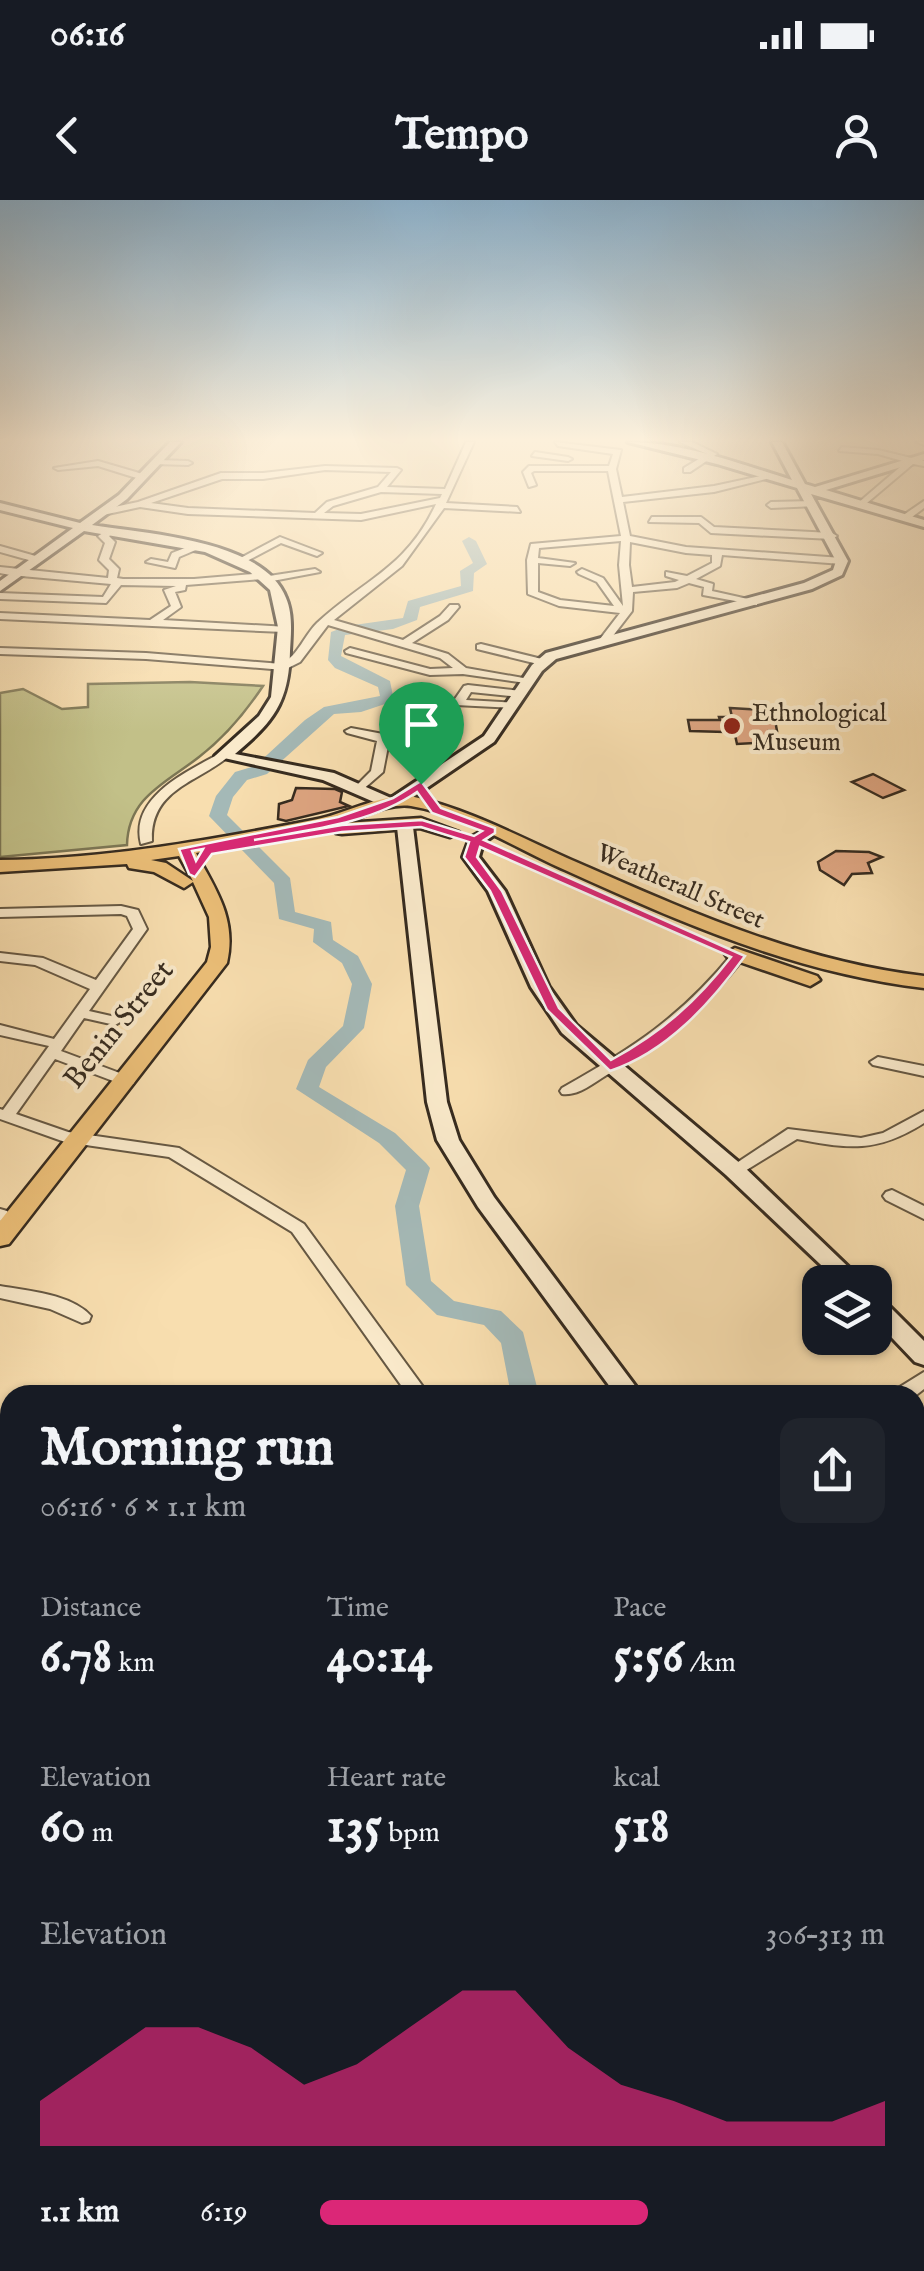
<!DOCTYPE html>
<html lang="en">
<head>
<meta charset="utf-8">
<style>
  body { margin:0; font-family:"IM FELL English",serif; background:#20242c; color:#f1f3f6; height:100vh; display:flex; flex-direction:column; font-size:38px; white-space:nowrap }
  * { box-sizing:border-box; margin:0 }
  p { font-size:32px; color:#9ea1a6 }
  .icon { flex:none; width:55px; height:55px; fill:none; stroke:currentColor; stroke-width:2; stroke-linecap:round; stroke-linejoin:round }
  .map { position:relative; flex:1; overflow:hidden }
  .side { position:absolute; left:0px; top:1185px; width:925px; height:888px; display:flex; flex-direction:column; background:#171b24; border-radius:30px 30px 0 0; box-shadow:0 2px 8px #0004 }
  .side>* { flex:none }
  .tools { position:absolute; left:802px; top:1065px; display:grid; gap:20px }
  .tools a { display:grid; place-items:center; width:90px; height:90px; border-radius:20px; background:#171b24; box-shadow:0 2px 8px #0004; font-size:50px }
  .pin { position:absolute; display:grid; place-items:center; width:85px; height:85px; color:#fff; margin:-102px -42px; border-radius:50% 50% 50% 0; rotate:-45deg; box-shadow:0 0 10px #0007 }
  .pin .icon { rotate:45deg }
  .round { display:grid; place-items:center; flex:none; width:105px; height:105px; border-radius:20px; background:#20242c }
  .summary { display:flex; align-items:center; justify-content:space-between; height:170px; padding:0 40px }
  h1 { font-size:55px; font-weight:700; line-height:75px }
  .stats { display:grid; grid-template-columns:repeat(3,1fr); gap:15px; height:170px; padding:10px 40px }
  .stats div { display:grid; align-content:center }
  .stats b { font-size:50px; font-weight:700 }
  .stats small { font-size:28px; font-weight:400 }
  .stats p { font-size:28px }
  .chart { height:280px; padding:20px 40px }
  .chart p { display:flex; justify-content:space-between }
  .chart svg { width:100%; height:180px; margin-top:10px; fill:#db2777; opacity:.7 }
  ul { padding:0 40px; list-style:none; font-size:32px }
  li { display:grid; grid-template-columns:160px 120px 1fr; align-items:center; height:75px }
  li i { height:25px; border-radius:12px; background:#db2777 }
  .status { display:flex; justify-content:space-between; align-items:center; height:70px; padding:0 50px; background:#171b24; direction:ltr }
  .status svg { height:28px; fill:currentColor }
  header { display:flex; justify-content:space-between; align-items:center; height:130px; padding:0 40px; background:#171b24; font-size:45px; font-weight:700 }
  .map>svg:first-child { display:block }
  .green { fill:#c2c088; stroke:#7c7654; stroke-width:2.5 }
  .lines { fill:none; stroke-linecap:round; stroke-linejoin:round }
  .river { fill:#a4b9b7; fill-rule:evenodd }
  .building { fill:#dda480; stroke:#362b1f; stroke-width:2.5 }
  .street-casing { stroke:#665843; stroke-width:4 }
  .secondary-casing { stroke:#362b1f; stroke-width:6 }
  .primary-casing { stroke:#362b1f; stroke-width:5 }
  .street { fill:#faeacb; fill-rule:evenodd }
  .secondary { fill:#faeacb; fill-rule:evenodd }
  .primary { fill:#ecbf78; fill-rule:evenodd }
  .route { fill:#db2777; stroke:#fff; stroke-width:2.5; fill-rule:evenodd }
  .poi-dot { fill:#8f2418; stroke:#faeacb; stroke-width:4 }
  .labels { text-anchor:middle; stroke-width:8; stroke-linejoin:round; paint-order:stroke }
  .far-poi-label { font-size:25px; fill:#362b1f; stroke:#faeacb; text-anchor:start }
  .far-street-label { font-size:25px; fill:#362b1f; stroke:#faeacb }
  .street-label { font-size:30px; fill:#362b1f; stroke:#faeacb }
</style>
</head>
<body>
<div class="status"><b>06:16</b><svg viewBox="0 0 49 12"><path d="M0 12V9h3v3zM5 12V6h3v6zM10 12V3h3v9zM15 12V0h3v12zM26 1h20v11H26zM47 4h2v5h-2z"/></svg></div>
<header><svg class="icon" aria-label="back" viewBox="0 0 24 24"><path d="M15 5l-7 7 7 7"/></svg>Tempo<svg class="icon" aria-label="person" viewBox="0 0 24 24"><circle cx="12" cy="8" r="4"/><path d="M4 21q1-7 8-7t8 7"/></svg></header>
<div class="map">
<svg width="924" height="2071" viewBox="0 0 924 2071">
  <rect width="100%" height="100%" fill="#f8deaf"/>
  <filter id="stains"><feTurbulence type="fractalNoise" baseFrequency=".002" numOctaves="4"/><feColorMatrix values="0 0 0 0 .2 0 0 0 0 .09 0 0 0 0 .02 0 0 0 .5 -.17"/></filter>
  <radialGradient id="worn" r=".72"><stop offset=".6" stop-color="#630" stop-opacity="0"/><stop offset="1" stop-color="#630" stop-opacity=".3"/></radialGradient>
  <!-- green -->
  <path class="green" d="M190 482 263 486C245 513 225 537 199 557 166 583 128 597 127 645L0 657V493L23 489 62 509 88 507V484Z
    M880 2063 883 2071H448L446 2063Z"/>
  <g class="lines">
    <!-- river -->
    <path class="river" d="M469 337 476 341 487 364 474 373 473 391 420 407 417 420 393 429 345 435 341 456 390 481 394 501 361 512 334 514 267 574 247 580 233 597 227 615 290 678 295 712 331 722 333 740 358 756 372 784 364 828 326 867 319 887 395 933 426 963 430 968 419 1006 431 1081 454 1101 501 1111 523 1132 539 1195H511L501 1143 484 1125 437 1115 406 1085 395 1006 406 970 379 943 296 889 308 860 343 826 352 784 342 763 313 742 314 729 279 719 274 683 209 616 216 596 235 572 255 566 305 520 324 507 380 496 378 487 335 468 328 460 331 432 347 426 403 418 408 401 461 386 460 371 473 363 462 341Z
      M697 2062H739L741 2071H699Z"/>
  </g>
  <!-- building -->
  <path class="building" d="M730 508 764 510 766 520H775L777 531H769L771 542 737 544 735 535 726 532 690 531 688 520H720L719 517H732Z
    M873 574 904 590 883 598 852 582Z
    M296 588 335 589 342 592 340 602 349 606 286 621 278 619 279 604 292 600Z
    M836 651 869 652 882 657 868 663 872 673 852 674 844 685 820 670 818 662Z"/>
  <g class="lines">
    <!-- street casing -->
    <g class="street-casing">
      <path id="street" d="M466 242H474L446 303 517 307 520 312 444 308 402 366 334 420 403 440 440 416 450 405H458L459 407 448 420 412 443 448 454 466 468 529 479 533 480V484L463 474 430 475 346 453 345 451 350 448 430 469 453 468 440 458 328 425 300 462 284 470 146 459 0 454V448L146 453 282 464C299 454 304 436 317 423 363 380 407 368 436 304L361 320 188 314 140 307 103 315 100 310 138 302 221 273H263L325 266 397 268 401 270 387 287 445 289ZM325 270 391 272 378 287 327 302 315 313 188 308 151 303 222 279H263ZM381 292 442 294 440 298 361 314 324 313 333 306Z
        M555 242 621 250 616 269 622 297 714 286 770 274 774 277 714 292 623 302 630 336 686 347 842 358 847 361 842 364 722 355 720 366 696 379 713 384 712 391 757 401V405L703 395 704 387 689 383 677 388 633 392 632 411 609 441H601L600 439 620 413 559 406 528 394 527 360 531 344 621 336 608 271H534L531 273 536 285 529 287 523 272 529 266H609L613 254 558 246ZM621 341 619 365 623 406 603 378 582 369 577 372 579 374 597 382 614 406 560 400 538 392V363L570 366 575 363 538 358 539 348ZM630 342 686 353 712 355V363L687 376 666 372V376L679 380 675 382 632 387 629 365Z
        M680 242H692L717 254 690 272H684V268L707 254Z
        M917 242H924V245Z
        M842 247 878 250 924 261V266L913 264 861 308 858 303 906 262 878 254 839 251Z
        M535 252 568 257 572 259 568 261 532 256Z
        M157 260 188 261 192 263 188 265 154 264Z
        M98 261 146 275 147 277 143 280 98 266 58 270 54 268Z
        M814 301 817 306 771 308 767 305 771 302Z
        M924 301V308L908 320H902V316Z
        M652 317H701L714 327 832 333 837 336 832 339 711 333 699 323 649 322Z
        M110 329 115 332 109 336 115 342 109 359 119 369 117 378 123 379H194L264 373 269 376 315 369 320 372 267 382 262 379 186 385 185 390 175 392 181 407 163 420 288 427 289 429 284 432 0 419V413L150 420 171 406 164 390 176 386 121 385 106 403 0 399V393L103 397 111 384 10 375 0 373V367L108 378 109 370 99 360 105 343 98 336Z
        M280 337 322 353 317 356 281 343 241 364 233 362Z
        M195 344 200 347 198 349 179 357 175 368 146 362 151 359 168 362 172 353Z
        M0 346 39 357 41 359 36 362 0 352Z
        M481 444 546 460 547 462 542 465 477 449V445Z
        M468 485 521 491 526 494 521 497 471 492 466 500 517 503V507L513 508 416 503 410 500 416 497 455 499 464 486Z
        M351 528 383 534 389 541 383 572 360 592 354 588 371 571 377 541 347 533 345 531Z
        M219 554 229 556C197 583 150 589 152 641L141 644C129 598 186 572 219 554Z
        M121 706 138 710 147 729 89 811 120 818 122 821 115 825 84 818 61 851 133 878 135 881 133 884H121L55 859 16 914 68 932 179 948 304 1024 429 1195H408L292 1032 169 957 65 942 0 919V909L3 910 49 846 0 835V825L54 839 90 789 35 765 0 761V753L43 758 96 780 133 729 127 716 121 714 0 717V709Z
        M738 752 743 753V759C704 809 660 845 605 876 592 884 578 896 562 894L560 891 562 888C633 848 681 817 733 753Z
        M878 857 924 866V876L873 865 870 862Z
        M924 911V923C877 953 849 949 797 939L740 974H728L726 970 788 929 861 938 883 933Z
        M892 990 924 1006V1019L886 1000 883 996 886 992Z
        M0 1009 7 1011 10 1015 7 1019 0 1021Z
        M0 1086C29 1091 71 1094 91 1116L89 1121 82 1123 50 1109 0 1098Z
        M924 1172V1189L915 1196 892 1195 895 1190Z
        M924 1357V1375L915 1376V1358Z
        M0 1377 10 1379V1397L0 1395Z"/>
    </g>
    <!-- secondary casing -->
    <g class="secondary-casing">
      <path id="secondary" d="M170 242H181L127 299 92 325C144 334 264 339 286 398 293 414 291 434 290 451 289 503 273 522 235 554L334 573 391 598 484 536 532 465 546 453 804 383 833 370 836 361 797 288 717 264 628 242C683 242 740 264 792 280L772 242H782L805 284 815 287 924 254V260L826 290 924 320V327L811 294 848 361 842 375 812 389 556 459 542 471 494 542 403 604 381 605 323 580 215 556 259 516 271 497 278 427 270 390 250 372 205 352 84 331 0 391V381L73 328 0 310V303L80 323 119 295Z
        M405 622 413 627 447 902 459 940 494 997 642 1195H616L478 1007 437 940 427 902 397 627Z
        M491 626 499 631 483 643 479 657 505 691 549 787 576 825 742 965 864 1082H839L726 975 562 833 531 787 488 691 463 657 470 638Z
        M875 1098 883 1100 924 1141V1165L915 1162 875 1120Z
        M10 1690V1723L0 1727V1694Z
        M272 2062H322L318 2071H269Z"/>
    </g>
    <!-- primary casing -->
    <g class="primary-casing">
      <path id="primary" d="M410 596C465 608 516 635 567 658 684 709 796 761 924 776V788C795 773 682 723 565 670 517 649 463 614 411 606 388 603 366 616 345 623L421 618 459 632 450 637 420 628 342 634 336 633 335 627 196 653C216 690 237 719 227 763L9 1044 0 1046V1021L207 762 211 747 209 717 193 682 184 688 154 672 129 668 127 664 0 672V660C106 659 209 640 313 620 346 614 376 595 410 596ZM179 656 193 681 166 663 151 660Z
        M735 748 817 776 820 780 810 786 728 758 725 754Z
        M915 1942 924 1945V2004L915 2000Z
        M322 2062H365L368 2071H325Z"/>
    </g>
    <!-- street -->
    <use href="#street" class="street"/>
    <!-- secondary -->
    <use href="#secondary" class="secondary"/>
    <!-- primary -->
    <use href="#primary" class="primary"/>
  </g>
  <!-- sky -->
  <linearGradient id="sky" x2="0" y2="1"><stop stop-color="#8db6d4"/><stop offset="0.45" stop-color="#fcf0db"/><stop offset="1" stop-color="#fcf0db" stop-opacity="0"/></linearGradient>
  <rect width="924" height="532" fill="url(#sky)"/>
  <!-- route -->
  <path class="route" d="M421 581 441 608 495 628V633L484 640 745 756C711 803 667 852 610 871L547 810 490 691 464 657 469 642 421 627 342 632 212 654 195 677 189 674 179 649 338 617 393 598ZM417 592 432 613 482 631 474 636 422 620 342 625 254 640C308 630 371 624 417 592ZM480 647 731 757C696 802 662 832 611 860L559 808 502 691 477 657ZM203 649 196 661 192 651Z"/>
  <!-- markers -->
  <circle class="poi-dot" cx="732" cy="526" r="10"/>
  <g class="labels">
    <!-- far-poi labels -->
    <g class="far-poi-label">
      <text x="752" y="521">Ethnological<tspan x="752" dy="29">Museum</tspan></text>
    </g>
    <!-- far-street labels -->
    <g class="far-street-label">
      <text transform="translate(681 685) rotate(23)" y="9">Weatherall Street</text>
    </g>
    <!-- street labels -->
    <g class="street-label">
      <text transform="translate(118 824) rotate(-51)" y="10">Benin Street</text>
    </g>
  </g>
  <rect width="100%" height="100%" filter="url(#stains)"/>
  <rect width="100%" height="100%" fill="url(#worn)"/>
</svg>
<div class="tools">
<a><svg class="icon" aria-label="layers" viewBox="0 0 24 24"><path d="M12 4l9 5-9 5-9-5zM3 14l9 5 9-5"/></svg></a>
</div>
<div class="pin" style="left:421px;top:584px;background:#1e9e55"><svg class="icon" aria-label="arrive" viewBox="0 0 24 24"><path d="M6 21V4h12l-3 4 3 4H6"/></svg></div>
<section class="side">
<div class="summary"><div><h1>Morning run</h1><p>06:16 · 6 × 1.1 km</p></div><a class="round"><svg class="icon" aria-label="share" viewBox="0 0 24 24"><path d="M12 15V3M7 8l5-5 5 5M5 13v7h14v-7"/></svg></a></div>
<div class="stats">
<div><p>Distance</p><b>6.78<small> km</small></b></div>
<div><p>Time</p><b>40:14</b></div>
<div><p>Pace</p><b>5:56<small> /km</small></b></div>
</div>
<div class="stats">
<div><p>Elevation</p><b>60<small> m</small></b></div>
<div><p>Heart rate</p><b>135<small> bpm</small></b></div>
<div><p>kcal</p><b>518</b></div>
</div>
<div class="chart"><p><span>Elevation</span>306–313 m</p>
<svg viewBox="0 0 160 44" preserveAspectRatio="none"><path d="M0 44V33L10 24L20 15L30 15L40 20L50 29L60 24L70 15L80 6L90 6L100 20L110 29L120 33L130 38L140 38L150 38L160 33V44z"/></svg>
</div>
<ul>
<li><b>1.1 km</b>6:19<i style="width:58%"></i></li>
</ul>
</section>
</div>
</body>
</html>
